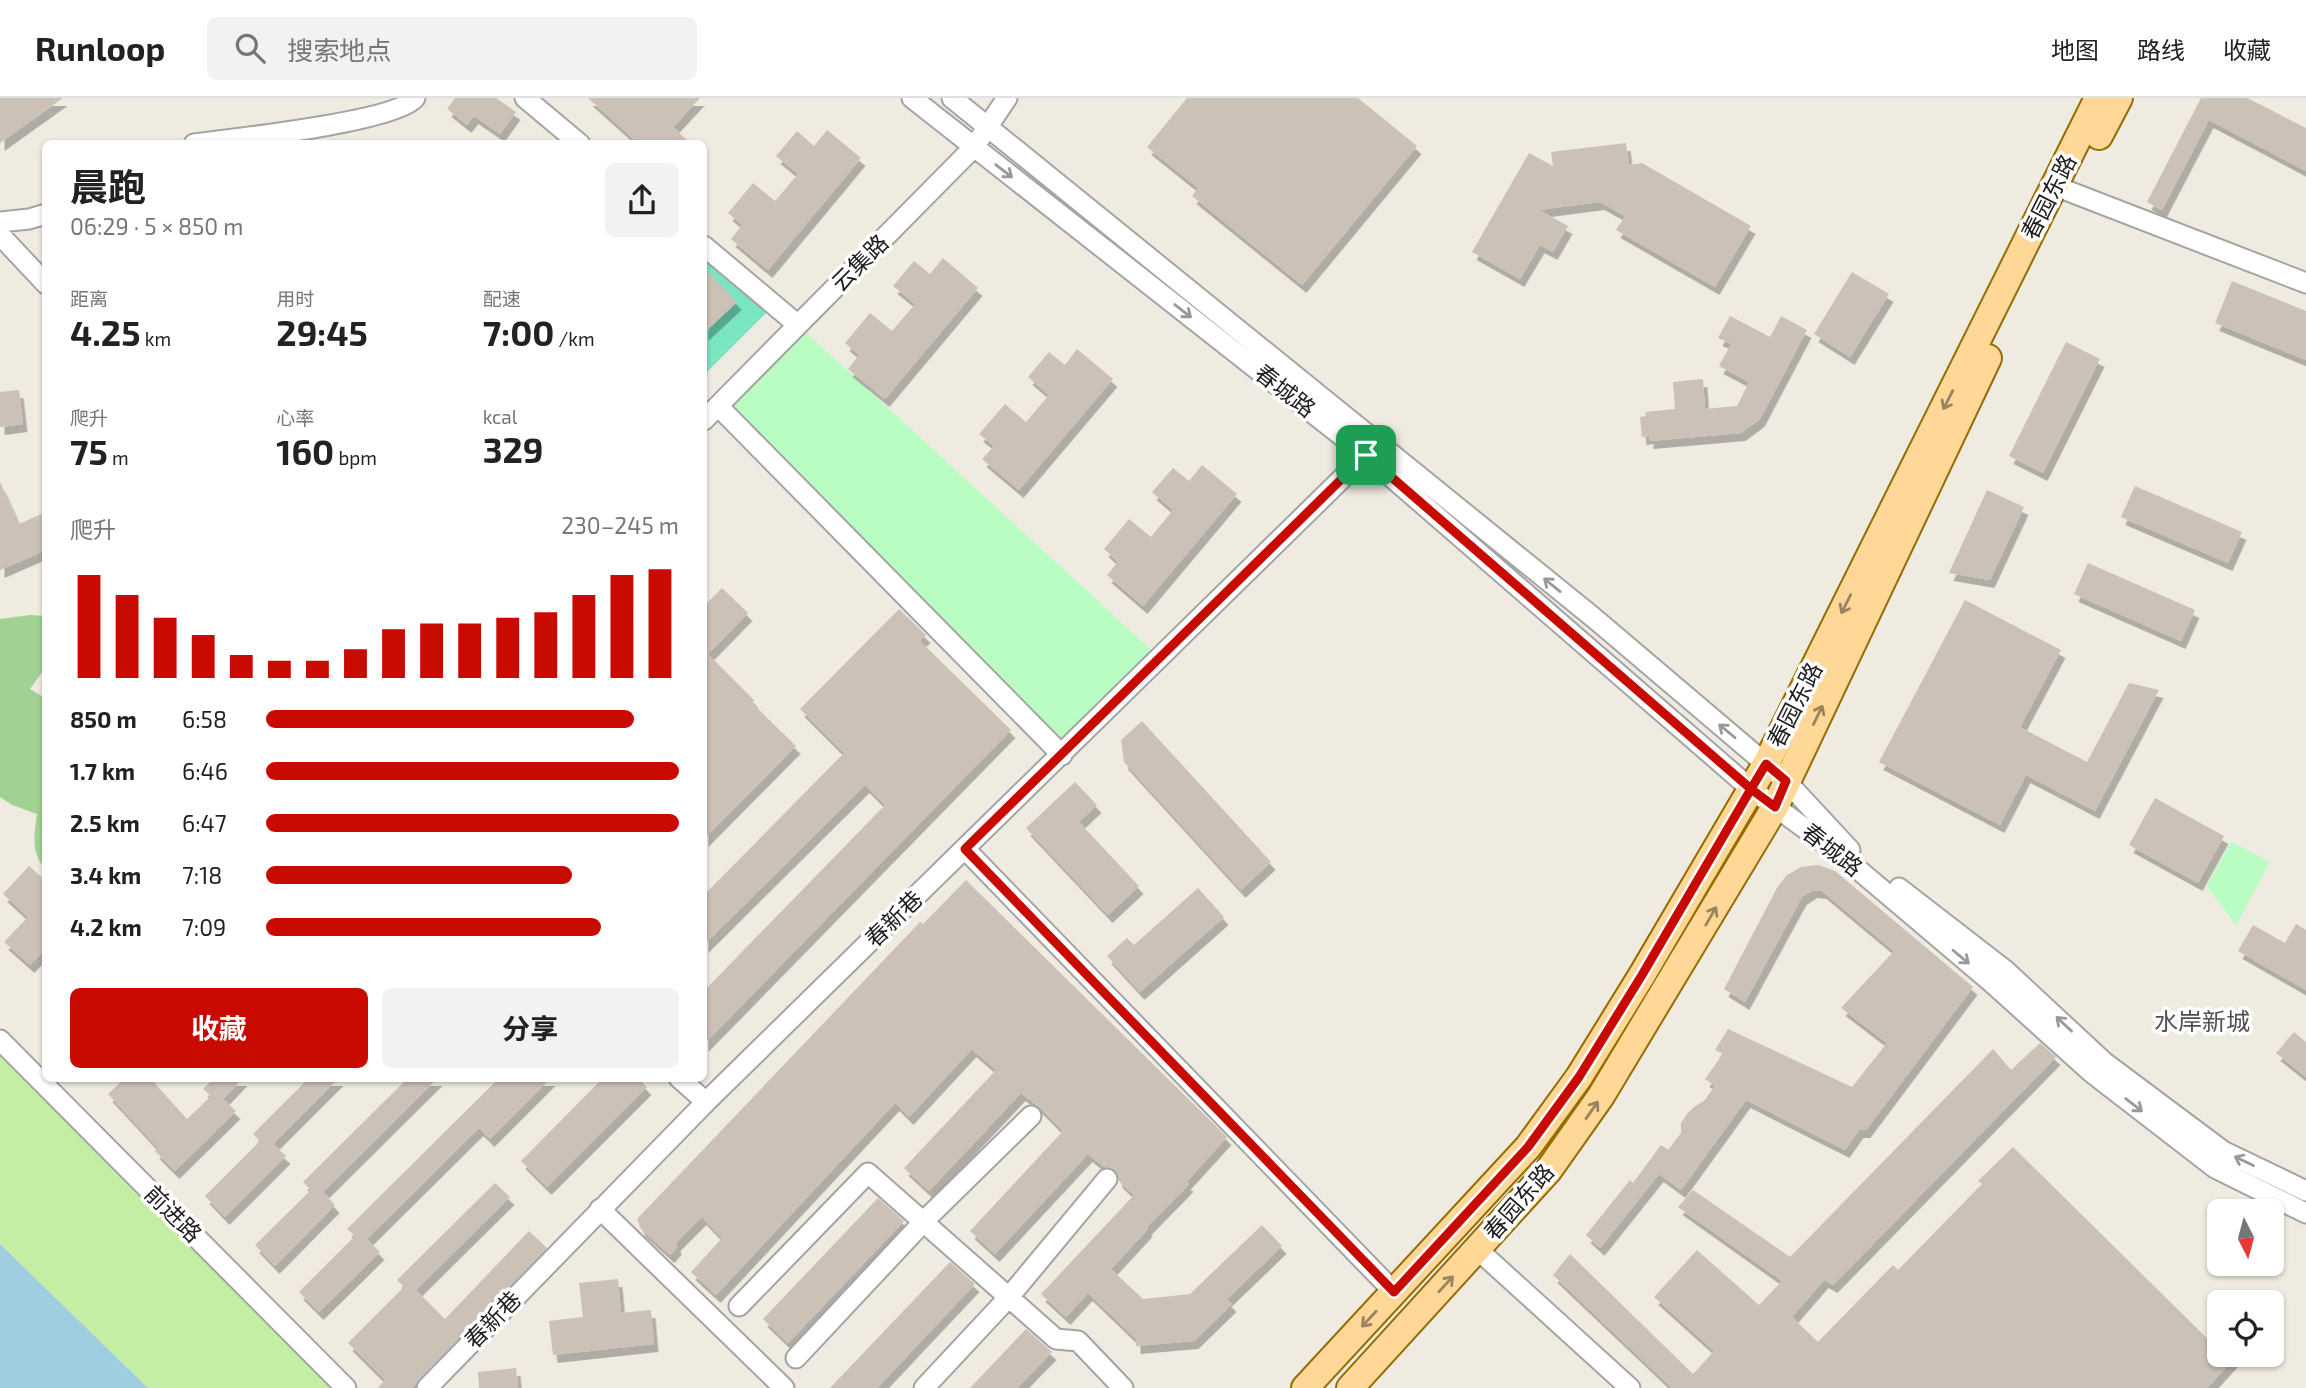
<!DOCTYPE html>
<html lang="zh">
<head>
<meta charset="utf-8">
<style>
  body { margin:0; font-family:"Exo 2","Noto Sans SC",sans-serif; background:#f2f2f2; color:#222; height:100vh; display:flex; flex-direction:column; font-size:26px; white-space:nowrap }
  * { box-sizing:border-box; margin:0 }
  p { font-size:23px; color:#767676 }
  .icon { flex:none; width:38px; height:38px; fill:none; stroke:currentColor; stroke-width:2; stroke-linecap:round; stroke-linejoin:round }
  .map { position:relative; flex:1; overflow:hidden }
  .side { position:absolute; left:42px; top:42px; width:665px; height:942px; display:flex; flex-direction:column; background:#fff; border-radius:10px; box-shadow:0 2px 5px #0004 }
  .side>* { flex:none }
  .needle { width:46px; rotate:174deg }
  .controls { position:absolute; left:2207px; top:1101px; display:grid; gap:14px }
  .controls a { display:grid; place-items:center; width:77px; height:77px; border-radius:10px; background:#fff; box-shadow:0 2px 5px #0004; font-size:35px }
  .pin { position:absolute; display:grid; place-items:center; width:60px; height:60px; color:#fff; margin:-30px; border-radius:14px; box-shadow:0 4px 10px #0006 }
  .round { display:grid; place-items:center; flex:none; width:74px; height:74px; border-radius:10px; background:#f2f2f2 }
  .head { display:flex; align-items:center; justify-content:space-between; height:119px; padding:0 28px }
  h1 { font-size:38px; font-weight:700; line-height:52px }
  .metrics { display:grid; grid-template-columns:repeat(3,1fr); gap:10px; height:119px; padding:7px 28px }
  .metrics div { display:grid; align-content:center }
  .metrics b { font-size:35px; font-weight:700 }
  .metrics small { font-size:19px; font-weight:400 }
  .metrics p { font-size:19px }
  .chart { height:196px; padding:14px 28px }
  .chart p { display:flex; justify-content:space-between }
  .chart svg { width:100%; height:126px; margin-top:7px; stroke:#c90a00; stroke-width:6 }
  .primary-button { display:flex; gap:14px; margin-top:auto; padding:14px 28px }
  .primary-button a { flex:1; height:80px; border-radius:10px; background:#c90a00; color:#fff; font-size:28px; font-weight:700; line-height:80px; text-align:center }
  .primary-button a+a { background:#f2f2f2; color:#222 }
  ul { padding:0 28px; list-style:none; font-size:23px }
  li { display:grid; grid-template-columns:112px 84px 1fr; align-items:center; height:52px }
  li i { height:18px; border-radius:9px; background:#c90a00 }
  header { display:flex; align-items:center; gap:42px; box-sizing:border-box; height:98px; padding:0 35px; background:#fff; border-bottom:2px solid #e0e0e0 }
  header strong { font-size:33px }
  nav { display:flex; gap:38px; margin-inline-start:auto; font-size:24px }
  .search { width:490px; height:63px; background:#f2f2f2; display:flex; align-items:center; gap:18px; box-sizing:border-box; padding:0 24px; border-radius:10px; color:#767676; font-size:26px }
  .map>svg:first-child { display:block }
  .grass { fill:#c4eea3 }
  .forest { fill:#a2d293 }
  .park { fill:#bafdc3 }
  .pitch { fill:#79e5c1 }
  .water { fill:#9ecee0 }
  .building { fill:#cbc1b7; filter:url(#shadow) }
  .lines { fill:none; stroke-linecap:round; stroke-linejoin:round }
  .minor-casing { stroke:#a4a4a4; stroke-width:23 }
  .major-casing { stroke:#956c00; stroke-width:30 }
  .minor { stroke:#fff; stroke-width:19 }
  .major { stroke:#ffd796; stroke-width:26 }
  .oneway { stroke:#999 }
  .oneway2 { stroke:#998360 }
  .route-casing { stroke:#fff; stroke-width:14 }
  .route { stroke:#c90a00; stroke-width:9 }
  .labels { text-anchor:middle; stroke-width:7; stroke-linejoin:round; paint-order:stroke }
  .street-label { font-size:23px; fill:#1d1d1d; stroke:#fff }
  .neighbourhood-label { font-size:24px; fill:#505050; stroke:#fff }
</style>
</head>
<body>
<header>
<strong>Runloop</strong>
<div class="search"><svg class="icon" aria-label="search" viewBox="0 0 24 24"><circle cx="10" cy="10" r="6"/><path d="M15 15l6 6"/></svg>搜索地点</div>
<nav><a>地图</a><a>路线</a><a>收藏</a></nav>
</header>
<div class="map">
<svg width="2306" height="1290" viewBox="0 0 2306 1290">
  <defs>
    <filter id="shadow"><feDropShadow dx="4.5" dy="8" stdDeviation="0" flood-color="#0004"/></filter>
  </defs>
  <rect width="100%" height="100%" fill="#efebe1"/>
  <!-- grass -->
  <path class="grass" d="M0 942 346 1290H148L0 1146Z"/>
  <!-- forest -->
  <path class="forest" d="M30 517 45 518V570L30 591 45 600V771C31 755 34 736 37 716L12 707 0 699V521Z"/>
  <!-- park -->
  <path class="park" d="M798 227 1160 560 1062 657 718 308Z
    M2231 744 2270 764 2236 828 2207 788Z"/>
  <!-- pitch -->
  <path class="pitch" d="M704 159 768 213 704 277Z"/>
  <!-- water -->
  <path class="water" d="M0 1146 148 1290H0Z"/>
  <!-- building -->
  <path class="building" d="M0 0H63L0 45Z
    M455 0H496L516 14 500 36 474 18 467 27 447 11Z
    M588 0H700L673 29 691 46H639Z
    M1187 0H1358L1417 48 1302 187 1192 98 1198 90 1147 49Z
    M2201 0H2247L2306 30V73L2209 22 2162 112 2147 104Z
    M827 32 861 60 768 172 731 141 742 127 728 115 753 85 775 103 798 76 776 58 797 33 814 48Z
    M1626 45 1629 67 1642 65 1751 128 1715 189 1616 132 1625 118 1600 104 1539 112 1568 128 1553 154 1540 147 1520 181 1472 154 1529 55 1553 68 1551 54Z
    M943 160 978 190 885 301 848 271 859 257 845 245 870 215 892 233 915 206 893 188 914 163 930 176Z
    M704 169 737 204 704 235Z
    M1852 174 1889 196 1850 259 1814 236Z
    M2232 183 2306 213V262L2215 225Z
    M1730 218 1770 239 1781 218 1807 232 1760 321 1741 335 1649 343V338L1642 339 1640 319 1646 318 1645 314 1675 311 1673 284 1703 281 1705 311 1737 308 1749 284 1719 268 1731 246 1718 240Z
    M2066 244 2100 261 2043 375 2009 358Z
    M1077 251 1113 281 1019 392 982 361 994 348 979 336 1005 306 1026 324 1049 297 1028 279 1049 254 1065 267Z
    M19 292 23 326 0 329V294Z
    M1202 367 1237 396 1143 508 1107 477 1118 464 1104 451 1129 421 1151 439 1173 412 1152 394 1173 370 1189 383Z
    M0 384 19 426 46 414V452L0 472Z
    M2135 388 2242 434 2228 465 2121 419Z
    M1987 392 2024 409 1990 482 1949 475Z
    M2088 465 2195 512 2181 543 2074 496Z
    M722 490 748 515 708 556 754 602 752 605 796 648 704 741V508Z
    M1965 502 2061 552 2020 629 2087 664 2129 585 2159 592 2095 713 2026 677 2000 727 1879 664Z
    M899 511 926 537 920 543 1011 632 704 946V893L885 707 865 687 704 847V797L844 655 800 611Z
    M1142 623 1271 764 1241 792 1124 664 1121 642Z
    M1075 684 1097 707 1079 724 1139 788 1108 817 1026 730Z
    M2155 700 2224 738 2198 785 2129 747Z
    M1818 767 1835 773 1973 889 1866 1032H1859L1845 1052 1746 1002 1681 1092 1659 1076 1600 1150 1586 1137 1630 1082 1633 1085 1661 1047 1668 1052 1681 1035V1025L1687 1016 1695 1008 1704 1003 1715 988 1705 981 1723 956 1715 952 1728 931 1852 989 1887 945 1841 910 1894 853 1822 793 1813 792 1802 799 1745 904 1724 891 1778 788 1787 777 1801 769Z
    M29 768 46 783V850L30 867 4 844 28 819 3 796Z
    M966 782 1227 1039 1186 1084 1189 1086 1147 1129 1148 1131 1111 1171 1143 1201 1190 1196 1262 1127 1282 1148 1227 1201 1232 1206 1194 1243 1136 1248V1241L1088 1195 1066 1219 1041 1196 1134 1097 1119 1083 1115 1072 1104 1069 1088 1056 995 1156 970 1133 1063 1033 1039 1009 1021 995 929 1093 904 1070 996 972 972 951 909 1019 895 1005 716 1197 691 1174 722 1140 702 1119 676 1145 677 1149 670 1157 641 1131 637 1121 920 824 923 826Z
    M1198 790 1224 819 1140 894 1107 858 1127 840 1134 847Z
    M2296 826 2306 832V892L2238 853 2253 827 2285 845Z
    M2294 934 2306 944V979L2276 955Z
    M2040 945 2056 959 1833 1187 1824 1182 1792 1219 1818 1244 1893 1167 1898 1172 1982 1086 1978 1083 2013 1049 2219 1252V1256H2238L2207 1290H1672L1553 1177 1570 1156 1693 1276 1714 1253 1654 1199 1697 1152 1759 1207 1782 1183 1678 1109 1693 1092 1790 1159 1993 951 2011 972Z
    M125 980H150L187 1021 211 998 203 991 214 980H243L223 1001 236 1013 175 1073 155 1053 158 1050 108 996Z
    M309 980H339L273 1046 286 1058 225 1119 205 1098 260 1043 253 1036Z
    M408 980H438L323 1094 335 1107 275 1168 255 1147 311 1092 303 1084Z
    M499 980H551L490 1041 479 1030 367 1141 380 1154 319 1214 299 1194 355 1138 347 1131Z
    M603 980H638L647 989 547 1089 521 1063Z
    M495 1085 510 1099 416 1192 445 1221 529 1133 547 1150 412 1290H378L385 1282 348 1245 404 1189 397 1182Z
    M878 1100 904 1123 788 1245 763 1221Z
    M950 1164 975 1186 877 1290H830Z
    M618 1181 621 1215 651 1212 654 1246 553 1257 549 1223 583 1219 579 1185Z
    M1026 1231 1052 1254 1017 1290H970Z
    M516 1270 518 1290H479L478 1274Z"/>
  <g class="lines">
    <!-- minor casing -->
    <g class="minor-casing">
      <path id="minor" d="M525 0 580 46
        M912 0 1366 357 1751 691 1841 757 1991 884 2092 975 2215 1070 2306 1115
        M952 0 1594 520 1786 683 1850 752
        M194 46C233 41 395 24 415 0
        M2068 93 2306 185
        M0 124 29 121 46 116
        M0 137 46 186
        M704 148 798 227
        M718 308 1062 657
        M704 322 974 49 1007 0
        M965 751 1394 1194
        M1899 790 2005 872 2104 964 2223 1053 2306 1093
        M0 942 346 1290
        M679 980 706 1004
        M600 1111 784 1290
        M1477 1151 1630 1290
        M739 1208 868 1075 1056 1241 1078 1243 1123 1290
        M796 1260 927 1120 1031 1018
        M427 1290 706 1004 1366 357
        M924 1290 1009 1199 1107 1081"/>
    </g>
    <!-- major casing -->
    <g class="major-casing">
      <path id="major" d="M2099 38 2119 0
        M1305 1290 1528 1049 1579 979 1642 877 1766 666 2098 0
        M1350 1290 1548 1073 1601 998 1775 709 1988 260"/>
    </g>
    <!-- minor -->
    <use href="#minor" class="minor"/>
    <!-- major -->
    <use href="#major" class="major"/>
  </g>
  <!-- one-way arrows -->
  <defs><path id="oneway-shaft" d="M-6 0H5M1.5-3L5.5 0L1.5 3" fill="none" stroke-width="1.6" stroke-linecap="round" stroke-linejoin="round" transform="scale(1.75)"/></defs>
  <g class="oneway">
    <use href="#oneway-shaft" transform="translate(1004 73) rotate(38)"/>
    <use href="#oneway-shaft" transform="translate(1183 213) rotate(38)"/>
    <use href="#oneway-shaft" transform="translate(1552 487) rotate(-141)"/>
    <use href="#oneway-shaft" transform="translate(1727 633) rotate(-140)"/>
    <use href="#oneway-shaft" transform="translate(1961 859) rotate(40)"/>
    <use href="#oneway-shaft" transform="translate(2064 926) rotate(-137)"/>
    <use href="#oneway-shaft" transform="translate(2134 1007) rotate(38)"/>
    <use href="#oneway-shaft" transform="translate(2244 1063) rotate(-154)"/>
  </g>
  <g class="oneway2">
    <use href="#oneway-shaft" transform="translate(1948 302) rotate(117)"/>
    <use href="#oneway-shaft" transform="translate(1846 506) rotate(117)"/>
    <use href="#oneway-shaft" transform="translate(1818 617) rotate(-64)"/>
    <use href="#oneway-shaft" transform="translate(1711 818) rotate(-60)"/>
    <use href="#oneway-shaft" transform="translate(1592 1012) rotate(-55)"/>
    <use href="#oneway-shaft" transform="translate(1446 1186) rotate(-47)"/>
    <use href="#oneway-shaft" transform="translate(1369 1221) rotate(133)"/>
  </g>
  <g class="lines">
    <!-- route casing -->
    <g class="route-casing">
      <path id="route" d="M1366 357 965 751 1394 1194 1528 1049 1579 979 1642 877 1751 691 1766 666 1786 683 1775 709 1751 691 1366 357"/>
    </g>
    <!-- route -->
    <use href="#route" class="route"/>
  </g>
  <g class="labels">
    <!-- street labels -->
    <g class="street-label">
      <text transform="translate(2049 99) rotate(-63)" y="8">春园东路</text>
      <text transform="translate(860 165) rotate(-45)" y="8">云集路</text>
      <text transform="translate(1285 293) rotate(38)" y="8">春城路</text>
      <text transform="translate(1795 607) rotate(-63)" y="8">春园东路</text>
      <text transform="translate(1832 752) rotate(38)" y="8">春城路</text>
      <text transform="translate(894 821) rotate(-44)" y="8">春新巷</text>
      <text transform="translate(1519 1104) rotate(-49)" y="8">春园东路</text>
      <text transform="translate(173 1116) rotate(45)" y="8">前进路</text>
      <text transform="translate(493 1222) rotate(-46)" y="8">春新巷</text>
    </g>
    <!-- neighbourhood labels -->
    <g class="neighbourhood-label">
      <text x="2202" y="932">水岸新城</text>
    </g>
  </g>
</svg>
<div class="controls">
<a><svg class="needle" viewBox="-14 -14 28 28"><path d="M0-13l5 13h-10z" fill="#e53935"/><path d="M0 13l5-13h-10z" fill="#767676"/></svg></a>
<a><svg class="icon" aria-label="locate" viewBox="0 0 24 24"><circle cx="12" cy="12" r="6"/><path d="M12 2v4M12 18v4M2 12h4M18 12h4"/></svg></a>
</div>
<div class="pin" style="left:1366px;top:357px;background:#1e9e55"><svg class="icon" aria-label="arrive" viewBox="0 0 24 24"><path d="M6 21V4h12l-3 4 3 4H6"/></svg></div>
<section class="side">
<div class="head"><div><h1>晨跑</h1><p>06:29 · 5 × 850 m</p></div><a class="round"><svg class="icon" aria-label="share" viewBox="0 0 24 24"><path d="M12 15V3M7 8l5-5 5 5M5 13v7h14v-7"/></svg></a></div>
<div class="metrics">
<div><p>距离</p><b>4.25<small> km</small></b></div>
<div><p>用时</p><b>29:45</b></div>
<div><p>配速</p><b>7:00<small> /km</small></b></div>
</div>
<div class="metrics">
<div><p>爬升</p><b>75<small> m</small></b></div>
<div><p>心率</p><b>160<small> bpm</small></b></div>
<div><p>kcal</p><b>329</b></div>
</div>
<div class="chart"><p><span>爬升</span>230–245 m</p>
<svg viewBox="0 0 160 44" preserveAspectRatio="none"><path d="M5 44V8M15 44V15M25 44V23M35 44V29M45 44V36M55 44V38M65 44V38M75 44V34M85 44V27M95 44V25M105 44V25M115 44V23M125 44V21M135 44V15M145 44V8M155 44V6"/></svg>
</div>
<ul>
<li><b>850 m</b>6:58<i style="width:89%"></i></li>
<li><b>1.7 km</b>6:46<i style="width:100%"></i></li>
<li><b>2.5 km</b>6:47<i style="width:100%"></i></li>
<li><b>3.4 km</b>7:18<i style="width:74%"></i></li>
<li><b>4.2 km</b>7:09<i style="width:81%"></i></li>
</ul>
<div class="primary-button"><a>收藏</a><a>分享</a></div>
</section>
</div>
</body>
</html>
